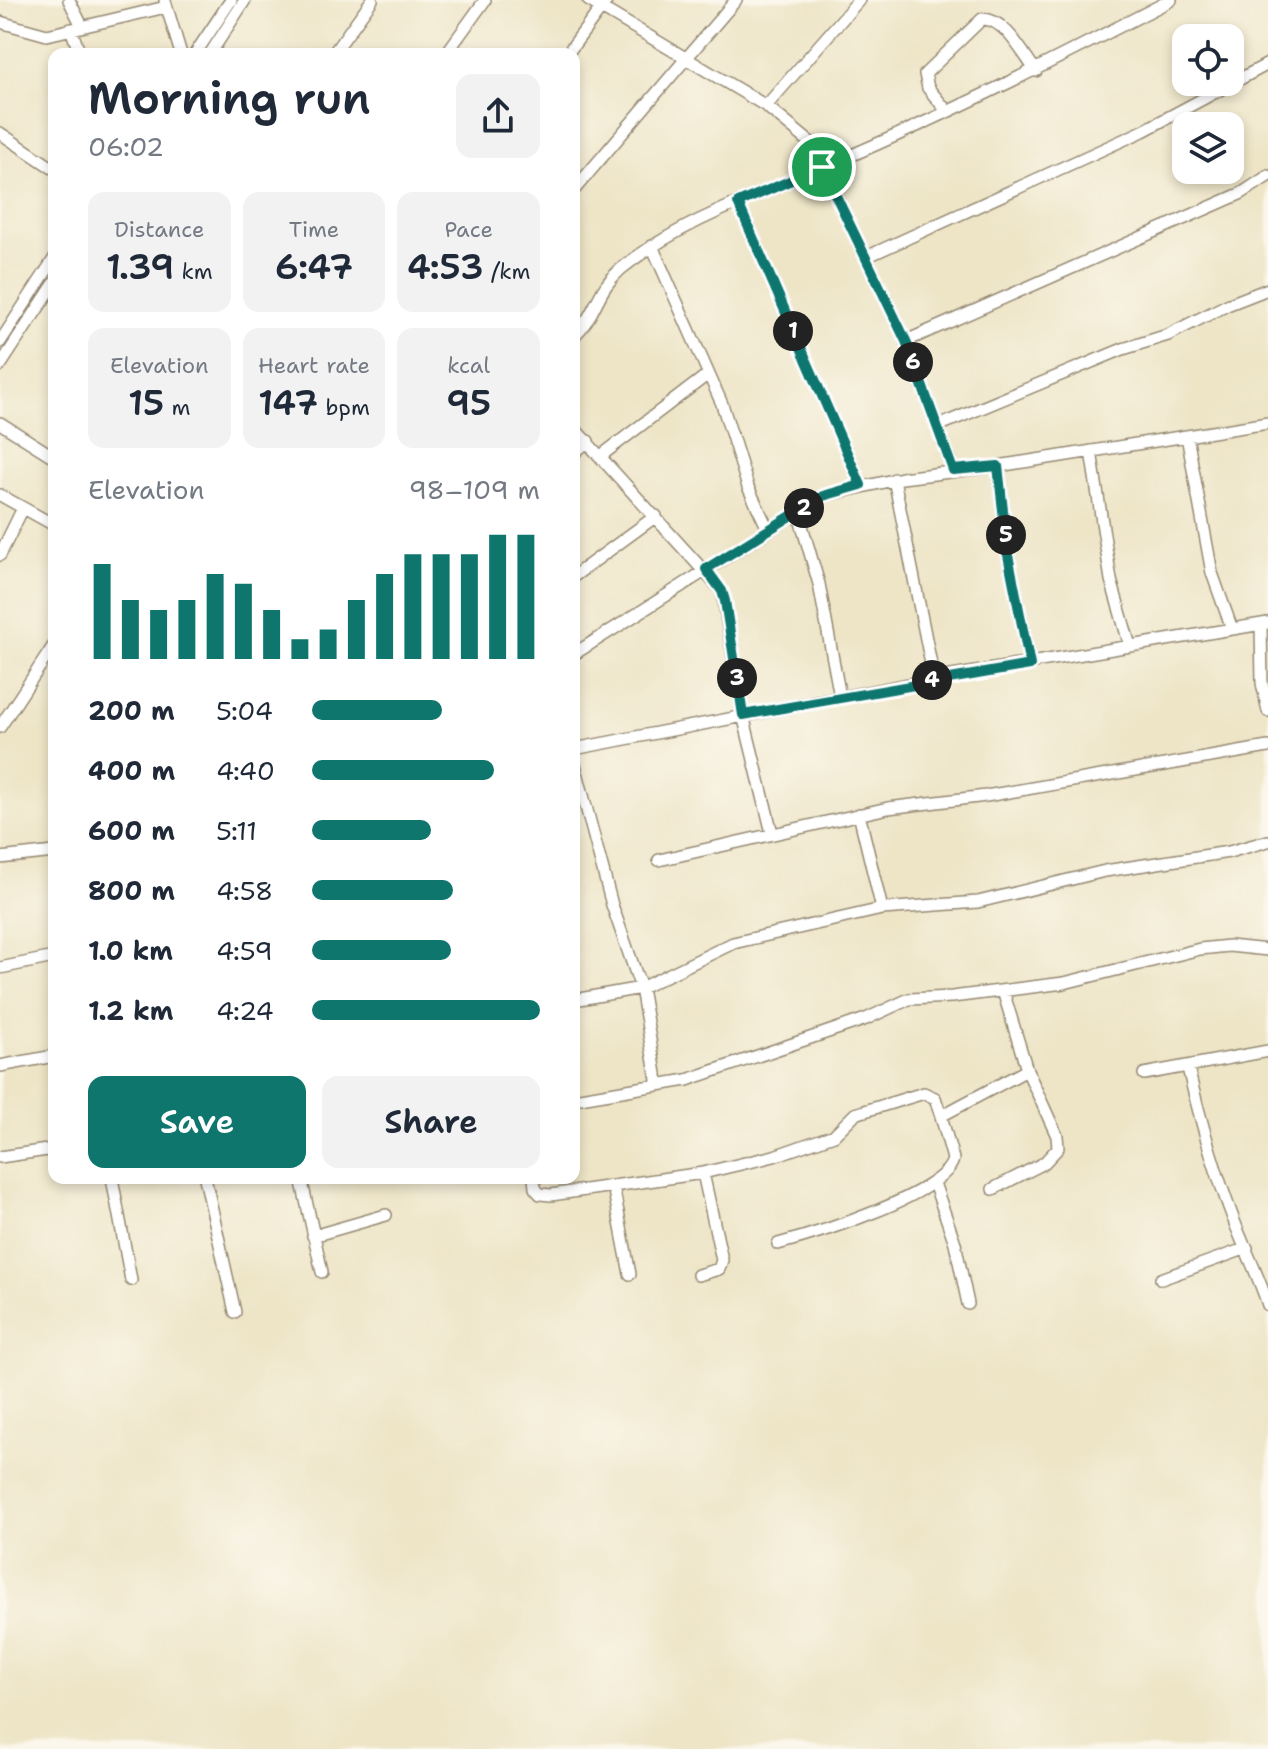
<!DOCTYPE html>
<html lang="en">
<head>
<meta charset="utf-8">
<style>
  body { margin:0; font-family:"Shantell Sans",sans-serif; background:#f2f2f3; color:#1f2937; height:100vh; display:flex; flex-direction:column; font-size:30px; white-space:nowrap }
  * { box-sizing:border-box; margin:0 }
  p { font-size:26px; color:#747a83 }
  .icon { flex:none; width:44px; height:44px; fill:none; stroke:currentColor; stroke-width:2; stroke-linecap:round; stroke-linejoin:round }
  .map { position:relative; flex:1; overflow:hidden }
  .sheet { position:absolute; left:48px; top:48px; width:532px; height:1136px; display:flex; flex-direction:column; background:#fff; border-radius:16px; box-shadow:0 4px 12px #0003 }
  .sheet>* { flex:none }
  .fabs { position:absolute; left:1172px; top:24px; display:grid; gap:16px }
  .fabs a { display:grid; place-items:center; width:72px; height:72px; border-radius:16px; background:#fff; box-shadow:0 4px 12px #0003; font-size:40px }
  .pin { position:absolute; display:grid; place-items:center; width:68px; height:68px; color:#fff; margin:-34px; border:4px solid #fff; border-radius:50%; box-shadow:0 2px 8px #0007 }
  .km { position:absolute; width:40px; height:40px; margin:-20px; border-radius:50%; background:#222; color:#fff; font-size:22px; line-height:40px; text-align:center }
  .round { display:grid; place-items:center; flex:none; width:84px; height:84px; border-radius:16px; background:#f2f2f3 }
  .headline { display:flex; align-items:center; justify-content:space-between; height:136px; padding:0 40px }
  h1 { font-size:44px; font-weight:600; line-height:60px }
  .metrics { display:grid; grid-template-columns:repeat(3,1fr); gap:12px; height:136px; padding:8px 40px }
  .metrics div { display:grid; align-content:center; border-radius:16px; background:#f2f2f3; text-align:center }
  .metrics b { font-size:34px; font-weight:600 }
  .metrics small { font-size:22px; font-weight:400 }
  .metrics p { font-size:22px }
  .chart { height:224px; padding:16px 40px }
  .chart p { display:flex; justify-content:space-between }
  .chart svg { width:100%; height:144px; margin-top:8px; stroke:#0f766e; stroke-width:6 }
  .cta { display:flex; gap:16px; margin-top:auto; padding:16px 40px }
  .cta a { flex:1; height:92px; border-radius:16px; background:#0f766e; color:#fff; font-size:32px; font-weight:600; line-height:92px; text-align:center }
  .cta a+a { background:#f2f2f3; color:#1f2937 }
  ul { padding:0 40px; list-style:none; font-size:26px }
  li { display:grid; grid-template-columns:128px 96px 1fr; align-items:center; height:60px }
  li i { height:20px; border-radius:10px; background:#0f766e }
  .map>svg:first-child { display:block }
  .lines { fill:none; stroke-linecap:round; stroke-linejoin:round }
  .minor-casing { stroke:#948872; stroke-width:14 }
  .minor { stroke:#fff; stroke-width:11 }
  .route-casing { stroke:#fff; stroke-width:16 }
  .route { stroke:#0f766e; stroke-width:10 }
</style>
</head>
<body>
<div class="map">
<svg width="1268" height="1749" viewBox="0 0 1268 1749">
  <rect width="100%" height="100%" fill="#fbf7ec"/>
  <filter id="ink" filterUnits="userSpaceOnUse"><feTurbulence type="fractalNoise" baseFrequency=".0125" numOctaves="2"/><feDisplacementMap in="SourceGraphic" scale="16" xChannelSelector="R" yChannelSelector="G"/><feConvolveMatrix kernelMatrix="1 2 1 2 8 2 1 2 1" color-interpolation-filters="sRGB"/></filter>
  <filter id="wash" filterUnits="userSpaceOnUse"><feTurbulence type="fractalNoise" baseFrequency=".006" numOctaves="4" result="noise"/><feDisplacementMap in="SourceGraphic" scale="32" xChannelSelector="R" yChannelSelector="G"/><feGaussianBlur stdDeviation="1.8" result="paint"/><feColorMatrix in="noise" values="0 0 0 0 0 0 0 0 0 0 0 0 0 0 0 0 0 1.4 0 .05"/><feComposite in="paint" operator="in"/></filter>
  <g filter="url(#wash)">
    <rect width="100%" height="100%" fill="#eee5c7"/>
  </g>
  <g filter="url(#ink)">
    <g class="lines">
      <!-- minor casing -->
      <g class="minor-casing">
        <path id="minor" d="M69 0 82 26
          M588 0 766 106 835 163
          M165 1 181 54
          M0 22 47 35 166 7
          M71 29 80 54
          M195 54 231 0
          M210 54 245 0
          M333 54 372 0
          M446 54 485 0
          M567 54 607 0
          M766 106 859 0
          M947 111 928 88 925 74 982 19C1005 18 1023 54 1036 71
          M0 133 54 169
          M822 167 906 341 953 470
          M574 190 736 0
          M738 203 861 485
          M652 246 722 404 748 487 768 529
          M866 257 1143 131 1268 64
          M574 336C597 314 596 290 621 269 684 218 765 193 838 161 951 113 1061 57 1171 0
          M906 341 1242 193 1268 176
          M0 342 54 259
          M0 366 54 284
          M0 423 54 457
          M938 426 1123 349 1168 335 1227 305 1268 289
          M574 428 722 591 743 715 772 833
          M1187 436 1212 573 1232 629
          M1091 451 1111 580 1130 646
          M574 453 588 441
          M602 455 707 375
          M998 466 1008 555 1030 665
          M894 479 934 679
          M0 495 54 525
          M798 512 819 584 840 697
          M0 555 23 508
          M574 576 656 516
          M1261 625 1262 683 1268 711
          M574 654 823 496 902 478 998 466 1268 423
          M0 727 54 645
          M574 749 934 679 1268 623
          M574 761 612 905 641 988 658 1085
          M859 814 882 909 978 902 1105 871 1229 852 1268 841
          M0 858 54 852
          M659 860 888 808 986 796 1268 747
          M0 968 54 957
          M574 1000 641 988 733 943 882 909
          M0 1066 54 1056
          M1188 1068C1200 1119 1214 1169 1233 1218 1244 1248 1258 1274 1268 1305
          M1144 1074 1268 1051
          M574 1099 687 1080 866 1019 909 999 952 997 1064 983 1200 949 1229 946 1268 950
          M0 1157 54 1149
          M112 1178 131 1280
          M205 1178 235 1312
          M301 1178 322 1272
          M534 1178 535 1188 540 1194 551 1195 703 1173 774 1156 834 1135 855 1114 924 1093 935 1098 941 1116 1027 1070
          M934 1183 955 1243 968 1304
          M613 1186 630 1274
          M993 1189 1044 1163 1058 1148 1057 1136 1027 1070 1003 991
          M313 1236 386 1215
          M778 1244C812 1235 947 1194 953 1159L941 1116
          M698 1275 719 1269 722 1260 703 1173
          M1161 1279 1247 1248"/>
      </g>
      <!-- minor -->
      <use href="#minor" class="minor"/>
    </g>
  </g>
  <g class="lines" filter="url(#ink)">
    <!-- route casing -->
    <g class="route-casing">
      <path id="route" d="M822 167 906 341 953 470 998 466 1008 555 1030 665 743 715 725 601 722 591 706 569 823 496 861 485 738 203Z"/>
    </g>
    <!-- route -->
    <use href="#route" class="route"/>
  </g>
</svg>
<div class="fabs">
<a><svg class="icon" aria-label="locate" viewBox="0 0 24 24"><circle cx="12" cy="12" r="6"/><path d="M12 2v4M12 18v4M2 12h4M18 12h4"/></svg></a>
<a><svg class="icon" aria-label="layers" viewBox="0 0 24 24"><path d="M12 4l9 5-9 5-9-5zM3 14l9 5 9-5"/></svg></a>
</div>
<div class="pin" style="left:822px;top:167px;background:#1e9e55"><svg class="icon" aria-label="arrive" viewBox="0 0 24 24"><path d="M6 21V4h12l-3 4 3 4H6"/></svg></div>
<b class="km" style="left:793px;top:331px">1</b>
<b class="km" style="left:804px;top:508px">2</b>
<b class="km" style="left:737px;top:678px">3</b>
<b class="km" style="left:932px;top:680px">4</b>
<b class="km" style="left:1006px;top:535px">5</b>
<b class="km" style="left:913px;top:362px">6</b>
<section class="sheet">
<div class="headline"><div><h1>Morning run</h1><p>06:02</p></div><a class="round"><svg class="icon" aria-label="share" viewBox="0 0 24 24"><path d="M12 15V3M7 8l5-5 5 5M5 13v7h14v-7"/></svg></a></div>
<div class="metrics">
<div><p>Distance</p><b>1.39<small> km</small></b></div>
<div><p>Time</p><b>6:47</b></div>
<div><p>Pace</p><b>4:53<small> /km</small></b></div>
</div>
<div class="metrics">
<div><p>Elevation</p><b>15<small> m</small></b></div>
<div><p>Heart rate</p><b>147<small> bpm</small></b></div>
<div><p>kcal</p><b>95</b></div>
</div>
<div class="chart"><p><span>Elevation</span>98–109 m</p>
<svg viewBox="0 0 160 44" preserveAspectRatio="none"><path d="M5 44V15M15 44V26M25 44V29M35 44V26M45 44V18M55 44V21M65 44V29M75 44V38M85 44V35M95 44V26M105 44V18M115 44V12M125 44V12M135 44V12M145 44V6M155 44V6"/></svg>
</div>
<ul>
<li><b>200 m</b>5:04<i style="width:57%"></i></li>
<li><b>400 m</b>4:40<i style="width:80%"></i></li>
<li><b>600 m</b>5:11<i style="width:52%"></i></li>
<li><b>800 m</b>4:58<i style="width:62%"></i></li>
<li><b>1.0 km</b>4:59<i style="width:61%"></i></li>
<li><b>1.2 km</b>4:24<i style="width:100%"></i></li>
</ul>
<div class="cta"><a>Save</a><a>Share</a></div>
</section>
</div>
</body>
</html>
